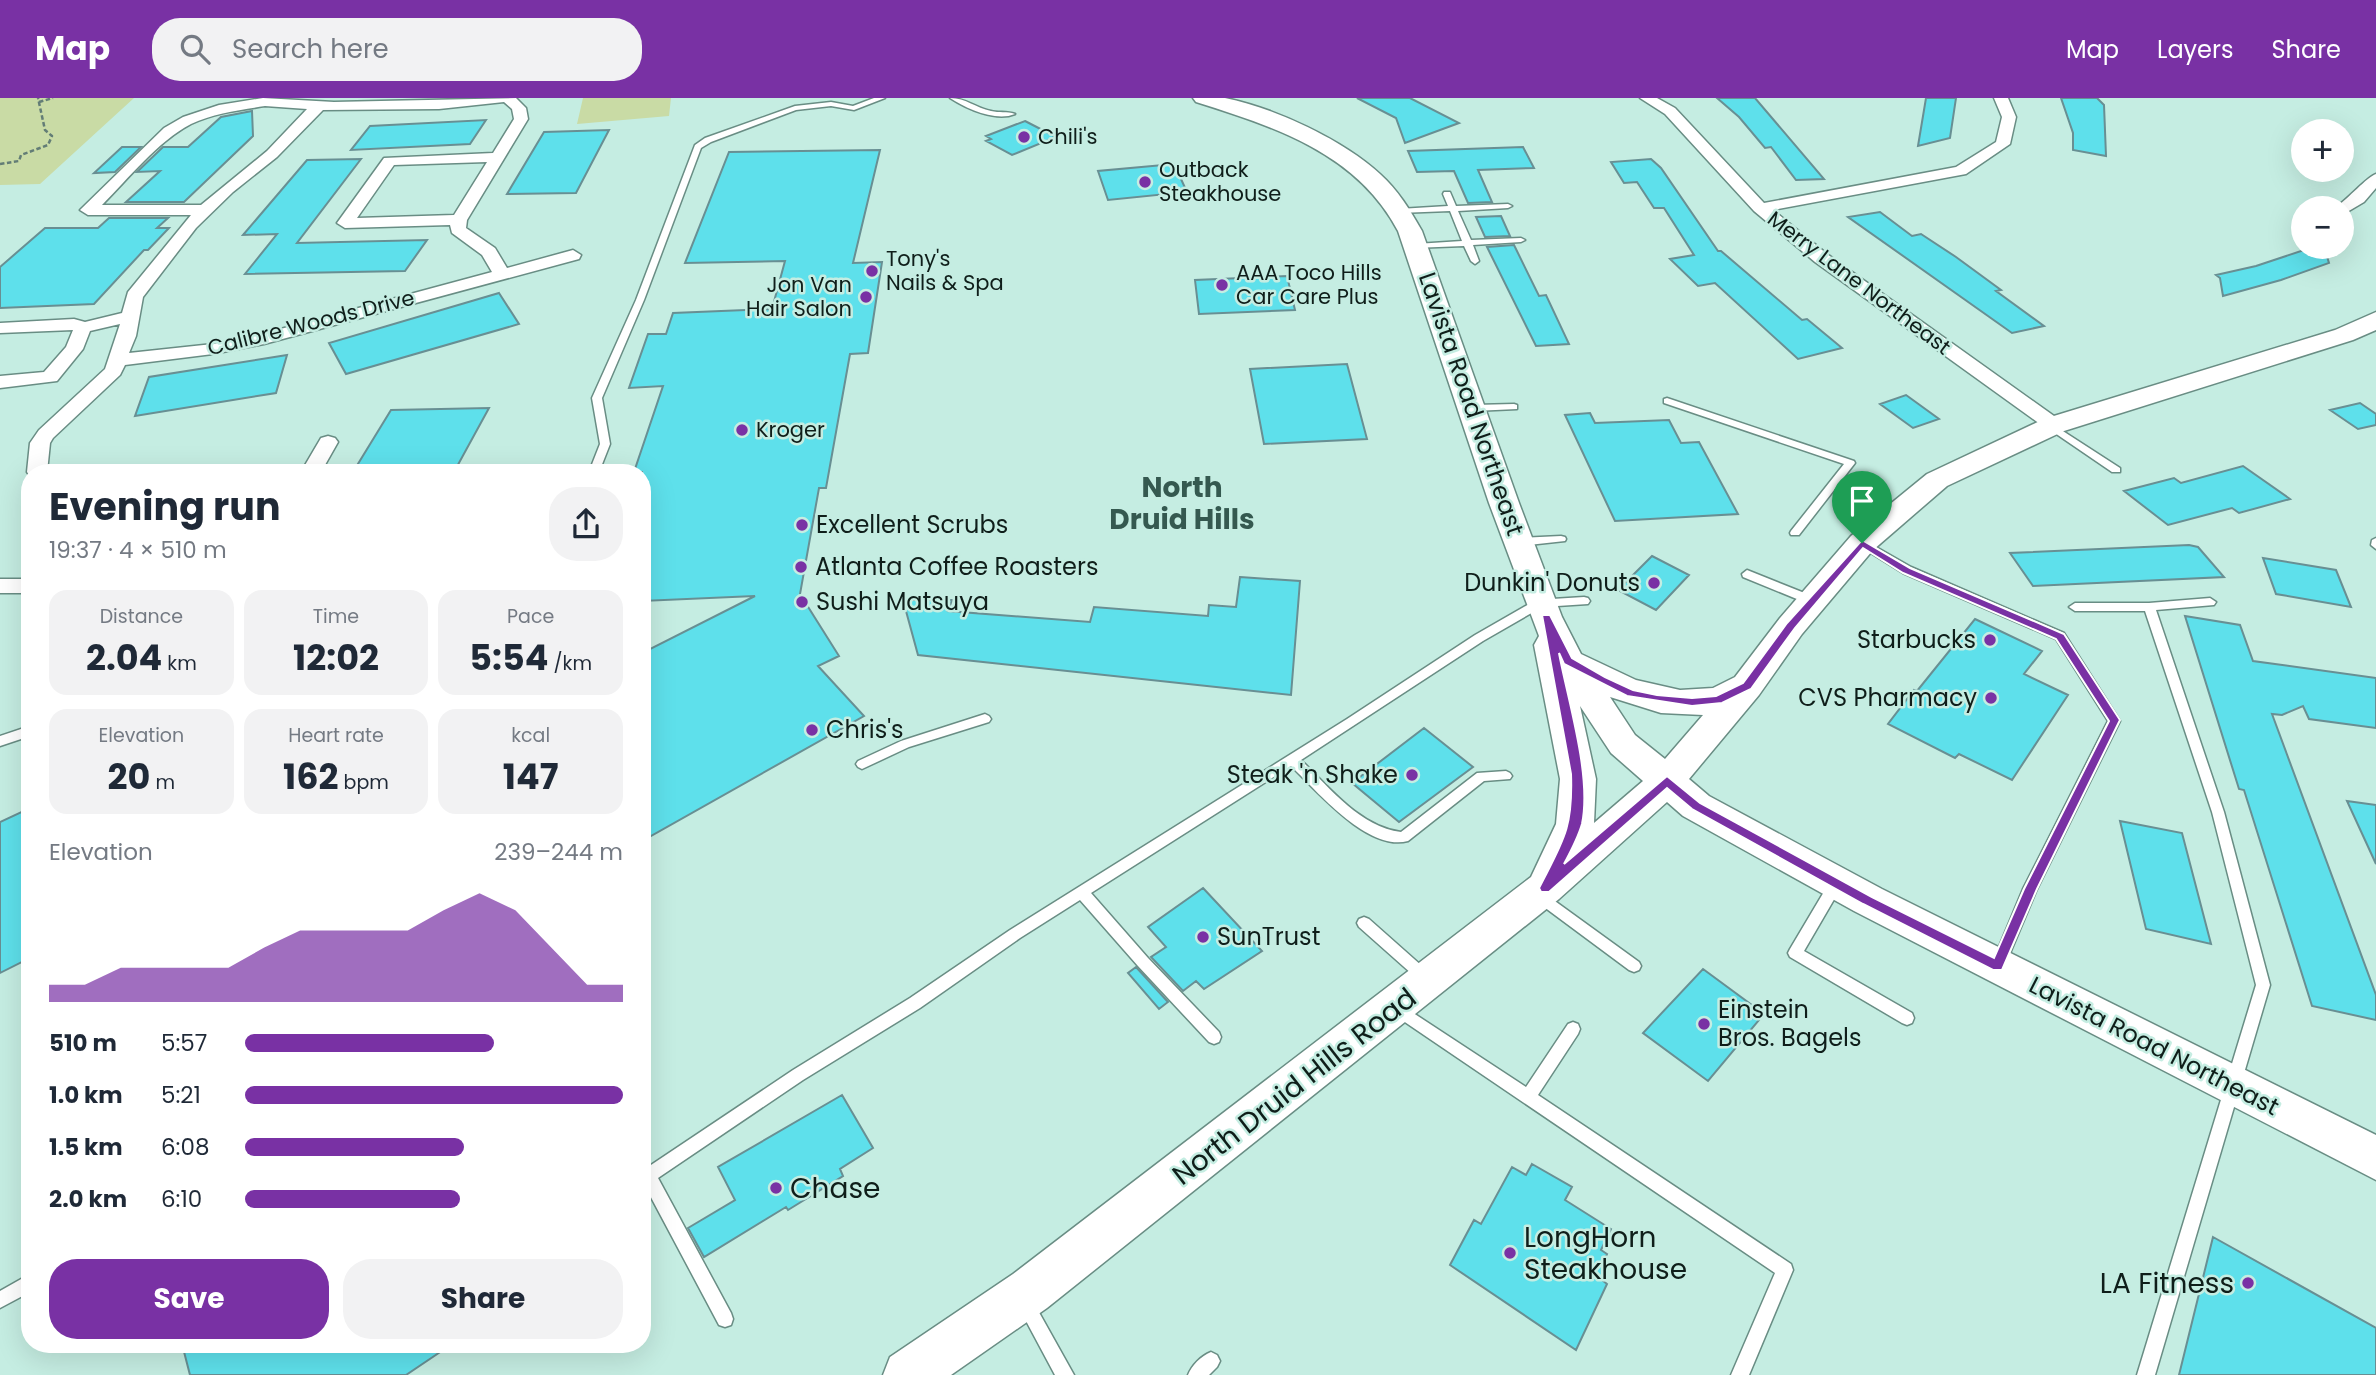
<!DOCTYPE html>
<html lang="en">
<head>
<meta charset="utf-8">
<style>
  body { margin:0; font-family:Poppins,sans-serif; background:#f2f2f3; color:#1f2937; height:100vh; display:flex; flex-direction:column; font-size:26px; white-space:nowrap }
  * { box-sizing:border-box; margin:0 }
  p { font-size:23px; color:#747a83 }
  .icon { flex:none; width:38px; height:38px; fill:none; stroke:currentColor; stroke-width:2; stroke-linecap:round; stroke-linejoin:round }
  .map { position:relative; flex:1; overflow:hidden }
  .drawer { position:absolute; left:21px; top:366px; width:630px; height:889px; display:flex; flex-direction:column; background:#fff; border-radius:28px; box-shadow:0 7px 28px #0002 }
  .drawer>* { flex:none }
  .controls { position:absolute; left:2291px; top:21px; display:grid; gap:14px }
  .controls a { display:grid; place-items:center; width:63px; height:63px; border-radius:50%; background:#fff; box-shadow:0 7px 28px #0002; font-size:35px }
  .pin { position:absolute; display:grid; place-items:center; width:60px; height:60px; color:#fff; margin:-72px -30px; border-radius:50% 50% 50% 0; rotate:-45deg; box-shadow:0 0 7px #0007 }
  .pin .icon { rotate:45deg }
  .round { display:grid; place-items:center; flex:none; width:74px; height:74px; border-radius:28px; background:#f2f2f3 }
  .summary { display:flex; align-items:center; justify-content:space-between; height:119px; padding:0 28px }
  h1 { font-size:38px; font-weight:700; line-height:52px }
  .stats { display:grid; grid-template-columns:repeat(3,1fr); gap:10px; height:119px; padding:7px 28px }
  .stats div { display:grid; align-content:center; border-radius:18px; background:#f2f2f3; text-align:center }
  .stats b { font-size:35px; font-weight:700 }
  .stats small { font-size:19px; font-weight:400 }
  .stats p { font-size:19px }
  .chart { height:196px; padding:14px 28px }
  .chart p { display:flex; justify-content:space-between }
  .chart svg { width:100%; height:126px; margin-top:7px; fill:#7931a4; opacity:.7 }
  .button { display:flex; gap:14px; margin-top:auto; padding:14px 28px }
  .button a { flex:1; height:80px; border-radius:28px; background:#7931a4; color:#fff; font-size:28px; font-weight:700; line-height:80px; text-align:center }
  .button a+a { background:#f2f2f3; color:#1f2937 }
  ul { padding:0 28px; list-style:none; font-size:23px }
  li { display:grid; grid-template-columns:112px 84px 1fr; align-items:center; height:52px }
  li i { height:18px; border-radius:9px; background:#7931a4 }
  header { display:flex; align-items:center; gap:42px; box-sizing:border-box; height:98px; padding:0 35px; background:#7931a4; color:#fff }
  header strong { font-size:33px }
  nav { display:flex; gap:38px; margin-inline-start:auto; font-size:24px }
  .search { width:490px; height:63px; background:#f2f2f3; display:flex; align-items:center; gap:18px; box-sizing:border-box; padding:0 24px; border-radius:28px; color:#747a83; font-size:26px }
  .map>svg:first-child { display:block }
  .green { fill:#c9dba5 }
  .building { fill:#5ee0eb; stroke:#688f93; stroke-width:2 }
  .lines { fill:none; stroke-linecap:round; stroke-linejoin:round }
  .service-casing { stroke:#698d84; stroke-width:3 }
  .minor-casing { stroke:#698d84; stroke-width:3 }
  .secondary-casing { stroke:#698d84; stroke-width:3 }
  .path { stroke:#637d76; stroke-width:2.5; stroke-dasharray:4.5 2.5; stroke-linecap:butt }
  .service { fill:#fff; fill-rule:evenodd }
  .minor { fill:#fff; fill-rule:evenodd }
  .secondary { fill:#fff; fill-rule:evenodd }
  .route { fill:#7931a4; stroke:#fff; stroke-width:2; fill-rule:evenodd }
  .poi-dot { fill:#7931a4; stroke:#c5ede2; stroke-width:2.5 }
  .labels { text-anchor:middle; stroke-width:5; stroke-linejoin:round; paint-order:stroke }
  .far-poi-label { font-size:21px; fill:#0f1e1a; stroke:#c5ede2; text-anchor:start }
  .far-street-label { font-size:21px; fill:#0f1e1a; stroke:#c5ede2 }
  .street-label { font-size:24px; fill:#0f1e1a; stroke:#c5ede2 }
  .poi-label { font-size:24px; fill:#0f1e1a; stroke:#c5ede2; text-anchor:start }
  .quarter-label { font-size:28px; font-weight:bold; fill:#355950; stroke:#c5ede2 }
  .near-street-label { font-size:28px; fill:#0f1e1a; stroke:#c5ede2 }
  .near-poi-label { font-size:28px; fill:#0f1e1a; stroke:#c5ede2; text-anchor:start }
</style>
</head>
<body>
<header>
<strong>Map</strong>
<div class="search"><svg class="icon" aria-label="search" viewBox="0 0 24 24"><circle cx="10" cy="10" r="6"/><path d="M15 15l6 6"/></svg>Search here</div>
<nav><a>Map</a><a>Layers</a><a>Share</a></nav>
</header>
<div class="map">
<svg width="2376" height="1277" viewBox="0 0 2376 1277">
  <rect width="100%" height="100%" fill="#c5ede2"/>
  <!-- green -->
  <path class="green" d="M0 0H134L40 86 0 87Z
    M583 0H671L669 18 577 26Z"/>
  <!-- building -->
  <path class="building" d="M1357 0H1410L1459 25 1405 45 1396 20Z
    M1717 0H1755L1824 81 1796 82 1771 49 1765 50 1739 19Z
    M1926 0H1956L1950 40 1918 48Z
    M2061 0H2097L2104 7 2106 58 2073 52V35Z
    M252 13 253 38 184 104H126L160 73 137 74 163 49H188L221 19Z
    M486 22 470 46 351 52 370 28Z
    M1025 23 1056 39 1012 57 986 43 991 41 986 38Z
    M609 32 576 95 507 96 544 34Z
    M122 49H141L115 74 94 75Z
    M1523 49 1534 70 1478 72 1492 104 1468 105 1454 73 1417 74 1408 53Z
    M880 52 853 165 882 164 868 255 850 256 826 390H819L800 496 839 558 818 568 864 618 642 743V555L755 498 642 503V374H634L663 288 629 290 648 236H666L673 215 772 211 785 163 685 165 729 54Z
    M361 61 297 145 427 142 405 173 245 176 277 136 243 137 307 62Z
    M1651 61 1661 70 1718 153H1721L1802 222 1807 221 1842 250 1798 261 1715 185 1698 188 1670 161 1694 157 1664 110H1654L1637 84 1624 85 1611 64Z
    M1174 66 1187 94 1108 102 1098 73Z
    M1880 114 1912 138 1921 136 1956 159 2001 192 1996 193 2044 228 2012 235 1848 119Z
    M1501 118 1510 138 1485 139 1476 119Z
    M109 120H168L157 130H169L148 152H144L94 206 0 210V169L45 130H98Z
    M1514 147 1539 198 1546 197 1569 246 1536 248 1487 149Z
    M2313 149H2324L2329 165 2281 182 2223 198 2220 180 2216 177 2256 168Z
    M1287 178 1295 212 1199 216 1195 182Z
    M499 195 519 226 346 276 329 245Z
    M287 257 276 295 135 318 149 279Z
    M1347 266 1367 341 1264 346 1250 271Z
    M1906 297 1939 321 1913 330 1880 306Z
    M2360 305 2376 316V327L2358 331 2330 312Z
    M489 310 454 374H353L391 312Z
    M1590 315 1595 325 1669 322 1681 345 1699 344 1738 416 1615 423 1565 317Z
    M2243 368 2290 401 2239 415 2232 410 2168 427 2124 393 2174 380 2181 385Z
    M2189 447 2198 449 2224 479 2033 488 2010 455Z
    M1652 458 1689 477 1656 512 1618 492Z
    M2263 460 2336 472 2351 509 2276 496Z
    M1240 479 1300 483 1291 597 918 557 903 502H952L948 513 1090 524 1094 509 1208 518 1209 507 1236 509Z
    M2185 518 2240 527 2253 563 2376 580V630L2309 621 2303 608 2282 617 2272 616 2376 897V922L2312 908 2244 692 2239 691Z
    M1975 521 2042 553 2024 576 2068 597 2012 682 1959 656 1955 660 1888 626 1914 592 1917 593Z
    M1424 630 1473 669 1399 724 1352 685Z
    M2347 703 2376 707V766Z
    M30 710V860L0 875V724Z
    M2120 723 2182 735 2211 846 2146 831Z
    M1203 790 1262 853 1204 891 1196 883 1183 893 1151 859 1166 849 1148 829Z
    M1136 869 1168 904 1159 911 1128 875Z
    M1703 871 1764 916 1708 983 1643 935Z
    M842 997 873 1050 840 1071 843 1078 788 1112 786 1109 704 1159 688 1130 735 1102 718 1069Z
    M1532 1066 1572 1089 1565 1102 1611 1131 1601 1152 1607 1156 1601 1168 1607 1172 1602 1182 1607 1186 1576 1252 1450 1167 1474 1122 1481 1126 1512 1069 1526 1077Z
    M2213 1139 2376 1230V1277H2179Z
    M182 1246H452L406 1277H190Z"/>
  <g class="lines">
    <!-- service casing -->
    <g class="service-casing">
      <path id="service" d="M874 0H885L854 12 831 8 796 12 711 44 701 50 644 202 602 300 610 346 599 374H589L600 346 592 300 636 202 695 47 705 40 795 8 831 4 853 8Z
        M950 0C966 0 976 10 991 13 999 15 1007 13 1015 16 996 24 967 11 950 0Z
        M1444 94H1450L1456 108 1508 106 1512 108 1508 110 1458 113 1471 142 1521 140 1525 142 1521 144 1473 147 1479 163 1475 166 1471 163 1464 148 1413 150V146H1416L1462 143 1450 113 1399 115 1395 113 1399 111 1448 108 1443 96Z
        M1667 300 1854 363 1855 365 1799 437H1791L1790 435 1791 433 1844 366 1664 305V301Z
        M1514 306 1517 307V311L1474 313 1469 310 1474 307Z
        M2052 326 2120 370V374H2112L2049 331 2047 329Z
        M1561 438 1565 439 1566 441 1565 443 1519 448 1514 444 1519 440Z
        M2376 440V451L2371 447 2372 442Z
        M1862 441 1911 469 2064 535 2120 623 2037 791 2003 872 1998 874 1993 872 1991 868 2023 791 2108 623 2056 541 1903 475 1858 447 1857 445 1858 443Z
        M1747 472 1817 500 1819 503 1813 507 1809 506 1743 479 1742 476Z
        M1584 499 1588 500 1590 503 1588 506 1542 509 1483 543 1301 662C1329 689 1360 729 1401 734L1477 675 1506 673 1510 675 1512 678 1510 681 1484 683 1408 743C1368 754 1317 693 1291 668L1091 795 1148 860 1219 934 1221 939 1219 944 1214 946 1209 944 1138 868 1080 802 1020 840 920 910 803 982 658 1080 731 1215 733 1221 731 1227 725 1229 719 1227 645 1088 642 1090V1073L793 972 910 900 1010 832 1347 621 1475 537 1536 502Z
        M2210 500 2216 504 2214 507 2156 512 2224 714 2270 887 2155 1277H2137L2256 887 2212 714 2145 513H2075L2069 509 2075 505H2149Z
        M985 616 989 618 991 621 989 624 909 649 862 671 858 669 856 666 858 663 901 643Z
        M30 628V638L0 648V638Z
        M1836 780 1841 782 1843 786 1804 853 1912 915 1914 920 1912 925 1907 927 1902 925 1790 859 1788 855 1790 851 1831 782Z
        M1541 793 1639 864 1641 868 1639 872 1634 874 1629 872 1536 803 1534 799 1536 795Z
        M1364 819 1369 821 1431 876 1433 880 1431 884 1426 886 1421 884 1359 829 1357 825 1359 821Z
        M1398 905 1526 989 1568 926 1573 924 1578 926 1580 931 1578 936 1538 997 1791 1166 1793 1172 1749 1277H1731L1775 1175 1393 916 1391 911 1393 906Z
        M30 1176V1194L0 1210V1193Z
        M1025 1198 1031 1200 1074 1277H1055L1017 1206 1019 1200Z
        M1211 1254 1217 1257 1220 1263 1217 1269 1209 1277H1188C1192 1267 1201 1258 1211 1254Z"/>
    </g>
    <!-- minor casing -->
    <g class="minor-casing">
      <path id="minor" d="M263 0 334 4 516 0 526 10 528 21 467 122 466 130 495 150 507 170 573 152 581 157 579 161 264 246 213 256 125 267 120 277 53 340 50 345 47 374H30V378L27 374 30 345 39 332 105 271 120 226 90 233 83 251 57 283 0 290V278L44 274 66 249 73 232 0 235V225L74 221 85 224 122 215 128 194 191 117H88L80 112 164 30 183 19 219 7ZM504 4 512 11 514 21 493 55 384 60 337 125 345 130 450 127 452 135 482 157 492 174 262 236 213 246 129 255 136 238 143 199 196 130 233 94 277 59 323 12 439 11ZM265 8 307 11 267 53 201 107H102C129 80 157 44 191 26 214 15 240 12 265 8ZM487 64 454 117 357 120 394 67Z
        M1640 0H1657L1675 10 1764 105 1956 69 1996 44 2002 19 1994 0H2008L2016 19 2010 46 1966 76 1773 112 1827 156 2061 323 2064 327 2061 331H2047L1815 164 1754 113 1665 16Z
        M2376 76V90L2364 104 2342 117V110L2336 109C2348 101 2367 79 2376 76Z
        M328 338 335 340 338 344 321 374H301L321 340Z
        M0 481H30V495H0Z"/>
    </g>
    <!-- secondary casing -->
    <g class="secondary-casing">
      <path id="secondary" d="M1193 0C1203 0 1215 0 1225 0 1275 10 1343 42 1380 76 1398 92 1410 112 1422 133L1519 405 1562 519 1581 556 1636 582 1680 592 1713 590 1735 579 1780 520 1851 438 1927 376 2044 321 2335 232 2376 214V232L2353 242 2064 333 1947 388 1873 452 1802 536 1759 597 1689 681 1709 698 1882 791 2376 1037V1082L1854 813 1683 718 1667 704 1559 801 1047 1210 951 1277H883L890 1259 1013 1176 1531 779 1556 726 1560 681 1534 547 1539 538 1489 405 1398 133C1357 55 1275 29 1196 4ZM1610 599 1661 615 1703 617 1665 661 1635 637ZM1580 608 1611 655 1643 683 1594 725 1596 681Z"/>
    </g>
    <!-- path -->
    <path class="path" d="M39 4 53 0
      M0 66 19 63 21 57 48 47 52 38 45 32 38 0"/>
    <!-- service -->
    <use href="#service" class="service"/>
    <!-- minor -->
    <use href="#minor" class="minor"/>
    <!-- secondary -->
    <use href="#secondary" class="secondary"/>
  </g>
  <!-- route -->
  <path class="route" d="M1862 442 1910 470 2064 536 2120 622 2037 791 2002 872H1993L1863 806 1692 711 1667 690 1549 794H1541L1539 790C1563 743 1573 731 1571 676L1542 517H1550L1572 560 1605 579 1633 592 1657 597 1692 600 1716 598 1743 585 1787 525ZM1863 450 1903 475 2056 541 2109 623 2024 791 1994 860 1872 799 1700 705 1667 678 1564 766C1571 753 1578 740 1582 726 1592 678 1568 603 1559 555L1564 566 1627 598 1692 608 1722 605 1751 591 1795 530Z"/>
  <!-- markers -->
  <g class="poi-dot">
    <circle cx="1024" cy="39" r="7"/>
    <circle cx="1145" cy="84" r="7"/>
    <circle cx="872" cy="173" r="7"/>
    <circle cx="1222" cy="187" r="7"/>
    <circle cx="866" cy="199" r="7"/>
    <circle cx="742" cy="332" r="7"/>
    <circle cx="802" cy="427" r="7"/>
    <circle cx="801" cy="469" r="7"/>
    <circle cx="1654" cy="485" r="7"/>
    <circle cx="802" cy="504" r="7"/>
    <circle cx="1990" cy="542" r="7"/>
    <circle cx="1991" cy="600" r="7"/>
    <circle cx="812" cy="632" r="7"/>
    <circle cx="1412" cy="677" r="7"/>
    <circle cx="1203" cy="839" r="7"/>
    <circle cx="1704" cy="926" r="7"/>
    <circle cx="776" cy="1090" r="7"/>
    <circle cx="1510" cy="1155" r="7"/>
    <circle cx="2248" cy="1185" r="7"/>
  </g>
  <g class="labels">
    <!-- far-poi labels -->
    <g class="far-poi-label">
      <text x="1038" y="46">Chili's</text>
      <text x="1159" y="79">Outback<tspan x="1159" dy="24">Steakhouse</tspan></text>
      <text x="886" y="168">Tony's<tspan x="886" dy="24">Nails &amp; Spa</tspan></text>
      <text x="1236" y="182">AAA Toco Hills<tspan x="1236" dy="24">Car Care Plus</tspan></text>
      <text x="852" y="194" text-anchor="end">Jon Van<tspan x="852" dy="24">Hair Salon</tspan></text>
      <text x="756" y="339">Kroger</text>
    </g>
    <!-- far-street labels -->
    <g class="far-street-label">
      <text transform="translate(1859 185) rotate(37)" y="7">Merry Lane Northeast</text>
      <text transform="translate(311 225) rotate(-14)" y="7">Calibre Woods Drive</text>
    </g>
    <!-- street labels -->
    <g class="street-label">
      <text transform="translate(1471 306) rotate(71)" y="8">Lavista Road Northeast</text>
      <text transform="translate(2154 948) rotate(27)" y="8">Lavista Road Northeast</text>
    </g>
    <!-- poi labels -->
    <g class="poi-label">
      <text x="816" y="435">Excellent Scrubs</text>
      <text x="815" y="477">Atlanta Coffee Roasters</text>
      <text x="1640" y="493" text-anchor="end">Dunkin' Donuts</text>
      <text x="816" y="512">Sushi Matsuya</text>
      <text x="1976" y="550" text-anchor="end">Starbucks</text>
      <text x="1977" y="608" text-anchor="end">CVS Pharmacy</text>
      <text x="826" y="640">Chris's</text>
      <text x="1398" y="685" text-anchor="end">Steak 'n Shake</text>
      <text x="1217" y="847">SunTrust</text>
      <text x="1718" y="920">Einstein<tspan x="1718" dy="28">Bros. Bagels</tspan></text>
    </g>
    <!-- quarter labels -->
    <g class="quarter-label">
      <text x="1182" y="399">North<tspan x="1182" dy="32">Druid Hills</tspan></text>
    </g>
    <!-- near-street labels -->
    <g class="near-street-label">
      <text transform="translate(1294 988) rotate(-38)" y="10">North Druid Hills Road</text>
    </g>
    <!-- near-poi labels -->
    <g class="near-poi-label">
      <text x="790" y="1100">Chase</text>
      <text x="1524" y="1149">LongHorn<tspan x="1524" dy="32">Steakhouse</tspan></text>
      <text x="2234" y="1195" text-anchor="end">LA Fitness</text>
    </g>
  </g>
</svg>
<div class="controls">
<a>+</a>
<a>−</a>
</div>
<div class="pin" style="left:1862px;top:445px;background:#1e9e55"><svg class="icon" aria-label="arrive" viewBox="0 0 24 24"><path d="M6 21V4h12l-3 4 3 4H6"/></svg></div>
<section class="drawer">
<div class="summary"><div><h1>Evening run</h1><p>19:37 · 4 × 510 m</p></div><a class="round"><svg class="icon" aria-label="share" viewBox="0 0 24 24"><path d="M12 15V3M7 8l5-5 5 5M5 13v7h14v-7"/></svg></a></div>
<div class="stats">
<div><p>Distance</p><b>2.04<small> km</small></b></div>
<div><p>Time</p><b>12:02</b></div>
<div><p>Pace</p><b>5:54<small> /km</small></b></div>
</div>
<div class="stats">
<div><p>Elevation</p><b>20<small> m</small></b></div>
<div><p>Heart rate</p><b>162<small> bpm</small></b></div>
<div><p>kcal</p><b>147</b></div>
</div>
<div class="chart"><p><span>Elevation</span>239–244 m</p>
<svg viewBox="0 0 160 44" preserveAspectRatio="none"><path d="M0 44V38L10 38L20 32L30 32L40 32L50 32L60 25L70 19L80 19L90 19L100 19L110 12L120 6L130 12L140 25L150 38L160 38V44z"/></svg>
</div>
<ul>
<li><b>510 m</b>5:57<i style="width:66%"></i></li>
<li><b>1.0 km</b>5:21<i style="width:100%"></i></li>
<li><b>1.5 km</b>6:08<i style="width:58%"></i></li>
<li><b>2.0 km</b>6:10<i style="width:57%"></i></li>
</ul>
<div class="button"><a>Save</a><a>Share</a></div>
</section>
</div>
</body>
</html>
